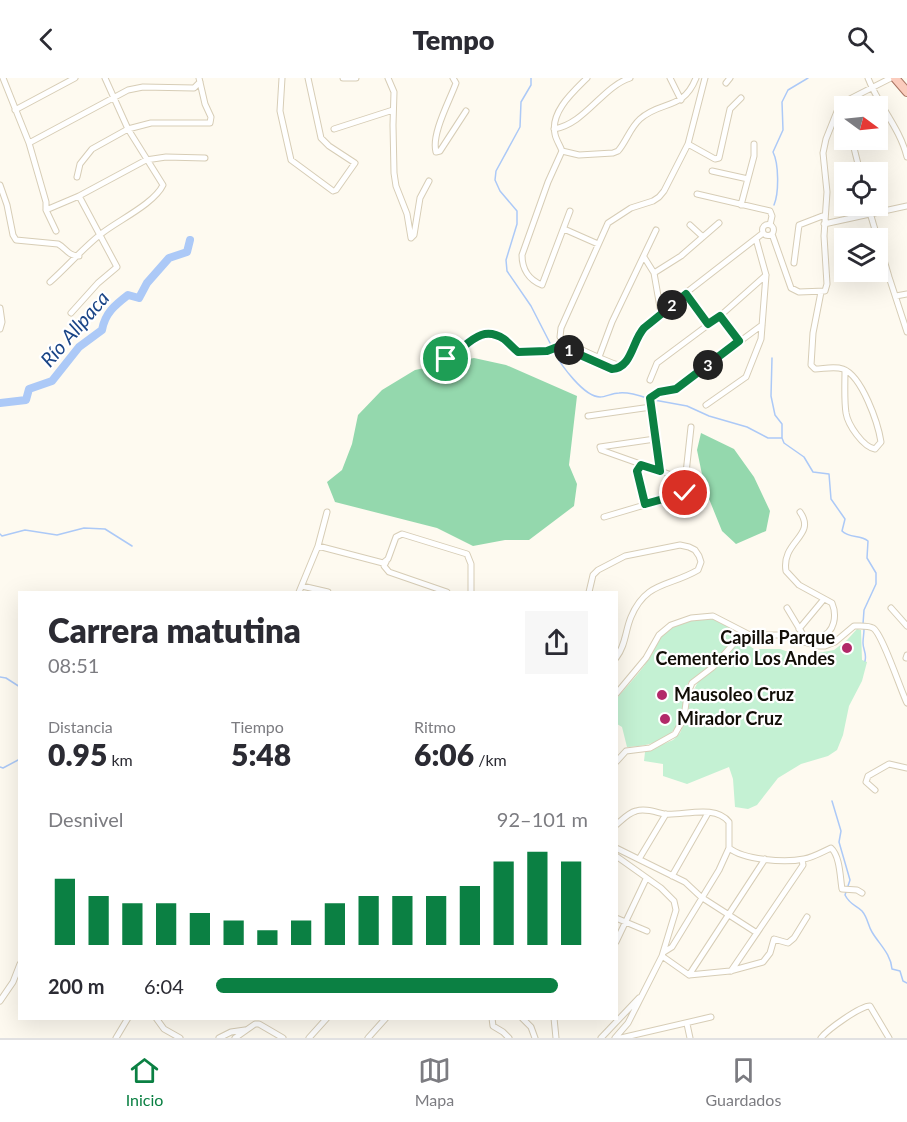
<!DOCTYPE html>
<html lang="es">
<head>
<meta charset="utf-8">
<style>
  body { margin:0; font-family:Lato,sans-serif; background:#f7f7f7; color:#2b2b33; height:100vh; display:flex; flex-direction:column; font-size:22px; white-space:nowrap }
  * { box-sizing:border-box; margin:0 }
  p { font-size:20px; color:#7c7c81 }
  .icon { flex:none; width:33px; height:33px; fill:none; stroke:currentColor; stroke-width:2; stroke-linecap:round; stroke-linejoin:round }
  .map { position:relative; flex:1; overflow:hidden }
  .drawer { position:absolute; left:18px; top:513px; width:600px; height:429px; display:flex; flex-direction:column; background:#fff; border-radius:0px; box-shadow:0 6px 24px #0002 }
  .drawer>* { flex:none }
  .needle { width:39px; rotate:105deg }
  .controls { position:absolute; left:834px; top:18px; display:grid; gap:12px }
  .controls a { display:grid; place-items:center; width:54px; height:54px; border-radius:0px; background:#fff; box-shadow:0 6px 24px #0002; font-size:30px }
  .pin { position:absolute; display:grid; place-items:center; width:51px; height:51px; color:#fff; margin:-26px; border:3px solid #fff; border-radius:50%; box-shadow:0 2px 6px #0007 }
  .km { position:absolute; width:30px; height:30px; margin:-15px; border-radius:50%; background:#222; color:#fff; font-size:16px; line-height:30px; text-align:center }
  .round { display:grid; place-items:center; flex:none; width:63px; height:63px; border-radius:0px; background:#f7f7f7 }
  .overview { display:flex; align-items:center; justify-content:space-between; height:102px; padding:0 30px }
  h1 { font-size:33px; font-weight:800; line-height:45px }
  .figures { display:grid; grid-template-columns:repeat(3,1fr); gap:9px; height:102px; padding:6px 30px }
  .figures div { display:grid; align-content:center }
  .figures b { font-size:30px; font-weight:800 }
  .figures small { font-size:16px; font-weight:400 }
  .figures p { font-size:16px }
  .chart { height:168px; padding:12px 30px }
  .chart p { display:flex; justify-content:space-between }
  .chart svg { width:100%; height:108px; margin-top:6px; stroke:#0b8043; stroke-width:6 }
  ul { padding:0 30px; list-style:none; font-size:20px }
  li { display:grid; grid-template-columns:96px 72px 1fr; align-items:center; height:45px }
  li i { height:15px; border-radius:8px; background:#0b8043 }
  header { display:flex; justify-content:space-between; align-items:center; height:78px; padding:0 30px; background:#fff; font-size:27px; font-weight:800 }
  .dock { display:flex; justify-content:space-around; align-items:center; height:84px; border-top:2px solid #e1e1e2; background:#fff; font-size:16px; color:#7c7c81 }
  .dock a { display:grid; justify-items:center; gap:3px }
  .dock .current { color:#0b8043 }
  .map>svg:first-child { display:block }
  .green { fill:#c4f1d3 }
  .forest { fill:#94d8ad }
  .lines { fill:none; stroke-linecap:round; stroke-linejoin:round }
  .stream { stroke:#acc9f7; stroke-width:1.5 }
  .river { stroke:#acc9f7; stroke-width:8 }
  .street-casing { stroke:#d7cdb6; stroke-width:7 }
  .primary-casing { stroke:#a87361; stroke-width:10 }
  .street { stroke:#fff; stroke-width:5 }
  .primary { stroke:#fbccbd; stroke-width:8 }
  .route-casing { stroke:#fff; stroke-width:12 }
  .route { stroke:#0b8043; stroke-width:8 }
  .poi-dot { fill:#b22969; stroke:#fff; stroke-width:2 }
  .labels { text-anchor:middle; stroke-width:4.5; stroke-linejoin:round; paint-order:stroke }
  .poi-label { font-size:18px; font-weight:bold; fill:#120e07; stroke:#fff; text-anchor:start }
  .water-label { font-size:20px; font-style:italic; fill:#194486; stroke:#fff }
</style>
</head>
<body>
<header><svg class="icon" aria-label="back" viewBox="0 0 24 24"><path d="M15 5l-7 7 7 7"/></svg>Tempo<svg class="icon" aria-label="search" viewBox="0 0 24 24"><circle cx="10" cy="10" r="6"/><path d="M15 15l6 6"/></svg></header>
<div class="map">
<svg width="907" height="960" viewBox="0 0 907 960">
  <rect width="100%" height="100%" fill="#fefaf0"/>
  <!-- green -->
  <path class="green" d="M711 539 730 548 728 552 737 557 714 584 688 605C685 615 684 624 682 634 676 662 652 668 627 669L622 649 617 646V620C626 609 636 599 644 588 649 581 651 573 655 567 666 547 690 541 711 539Z
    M857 551 861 552 862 582 867 584 862 603 849 628 843 657 837 672 828 678 801 686 778 700 757 727 748 731 735 729 733 701 729 689 687 706 663 698V686L644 683 645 674 673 662 680 655 687 639 690 619 698 604 714 591 738 564 741 562 754 571H780L797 577H806L834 572 847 562Z"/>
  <!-- forest -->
  <path class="forest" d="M474 280 506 287 577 318 569 387 577 406 574 428 529 462H505L473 468 437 450 335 424 327 404 342 392 352 366 358 337 382 312 415 292Z
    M701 355 734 371 754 399 770 433 766 453 736 466 722 453 705 411 697 372Z"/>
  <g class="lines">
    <!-- stream -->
    <path class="stream" d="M531 0V7L521 24 520 49 496 93 495 102 500 113 517 133V146L506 182 507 193 531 228 551 267
      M774 127C779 115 779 86 773 74L783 52 782 24 788 12 808 0
      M554 274C561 287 584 319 600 319 606 319 612 315 619 315 628 314 638 317 647 320
      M772 280 771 318 775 337 782 346V360L784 365 804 379 813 394 829 396 831 421 845 441 842 453C850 461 860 456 868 463L867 480 876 495V506L864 532 863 546
      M654 322 687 328 709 338 747 349 768 360H781
      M0 456 2 458 25 452 57 457 84 450 105 451 132 468
      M864 551C864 556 863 560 863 565 863 572 867 575 865 583
      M0 599 6 600 20 609
      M0 689 3 690 20 681
      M832 723 841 753 839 764 850 802 845 817C850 827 856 827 862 833 868 840 868 848 872 854 879 866 891 876 892 891L900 893 903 903 907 905"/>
    <!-- river -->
    <path class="river" d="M0 325 26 322 29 311 52 303 79 269 102 252C105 235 115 227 128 217L139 220 147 205 169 180 187 174 190 162"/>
    <!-- street casing -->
    <g class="street-casing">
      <path id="street" d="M3 0 29 65 46 124V132L56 153
        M282 0 280 33 291 82 333 113 336 112 355 85 329 68 321 60 308 0
        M343 0H356
        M388 0 394 14 393 47 394 95 396 108 407 136 411 160 414 157 420 120 429 103
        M453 0 456 5C450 22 431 56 436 74L440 73 466 33
        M587 0C573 14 550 34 555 56 556 62 560 67 562 73L579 77 613 75 618 73C626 64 630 50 640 41 661 22 683 33 696 0
        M670 0 681 22
        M705 0 688 66 664 113 659 119 653 123 631 130 608 145 561 250 560 259C566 266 612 286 622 288L627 284 639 255 651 242 763 155
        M868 0C878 27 900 50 907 79
        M726 5 730 0
        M15 32 75 0
        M334 51 393 32
        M554 51C585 46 602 9 630 0
        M852 62 860 94
        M29 65 128 12 143 9 194 10 200 4
        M688 66 715 81 719 80 730 31 741 20
        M562 73 548 104 522 177C522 191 529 202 542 207L570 133
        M712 93 748 101
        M77 99 80 86 92 71 128 51 151 45H210L211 39 205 26 199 0
        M0 107 7 127 13 157 16 162 58 166C66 170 68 178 79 178
        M697 116 770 133 772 138 770 147
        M741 127 754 78V66
        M868 128 889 199 907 254
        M46 132 79 118 146 82 166 79 205 80
        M824 146 907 128
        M762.5 152a5.5 5.5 0 1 1 11 0a5.5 5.5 0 1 1-11 0Z
        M690 147 703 159
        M564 151 598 166
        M772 156 791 210 799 214 825 213 827 206 824 158 827 114 823 75 826 61 840 26 891 0
        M644 179 654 195 661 235
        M794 185 799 147 825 137
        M654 195 681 178 719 145
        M50 204C67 189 84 169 101 156 117 143 154 126 163 107L128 51 105 0
        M821 214 813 255 811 287 815 291C823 291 834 288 843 291 862 298 878 345 881 364L875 371C863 369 848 347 846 335 844 321 845 306 845 292
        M686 216 708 246
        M896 218 907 216
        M0 230 2 244 0 251
        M71 235 98 205 117 189 79 118
        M720 238 739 263
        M599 279 612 244 656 152
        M446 281C467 270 479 245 504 261 509 265 513 270 518 274L547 273 560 268 612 291H617L619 288
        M650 302 657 285 720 238 766 197
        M706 327 746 299 761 261 766 197 756 161
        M588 338 651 329
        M600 369 601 372 680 400 686 395 691 349
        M600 369 655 361
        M641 387 637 393 645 426
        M660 393 650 320 659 314 676 311 762 247
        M800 434C817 458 781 463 786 493L799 507 832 525C837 537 835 555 820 559 815 560 810 559 805 560L803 564
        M604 439 685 415
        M318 468 383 485 388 481 396 459 402 456 467 476 471 486V514
        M386 484 384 488 389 494 447 514
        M302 508 328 514
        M299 514 318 468 327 434
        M589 514 593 497 598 492 625 478 680 467 689 469 695 472 699 478 701 484 698 492C669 509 646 503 631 539 625 553 626 567 616 580
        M787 530 805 560
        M891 530 907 548
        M799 551 824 521
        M906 580 907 577
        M616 616 646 580 659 557 671 547 691 540 713 538 750 557H781L817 568H825L835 564 854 548C860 548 868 547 873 550 882 555 901 613 907 625
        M616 684 626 673 650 670 675 656 684 640 687 617 692 605 713 589 743 555
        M875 712 866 704 868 698 889 686 907 690
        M616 747C622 742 628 735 636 733 645 730 655 734 664 736 683 738 715 726 729 744V770L719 792 672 869 664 874
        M616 770 685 804 701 819 757 855
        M729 770C744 782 785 785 804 781 814 779 822 774 831 770 840 778 840 799 842 811L857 812 862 815
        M639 781 666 736
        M672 798 708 735
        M616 840 647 853
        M616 864 646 801
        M662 878 689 897 730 893 763 884 770 875 774 861 788 865 794 860 807 839
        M731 893 803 787 802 782
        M689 897 765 781
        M0 923 13 904 20 886
        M156 940 164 951 180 960
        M492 940 493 948 503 954 509 960
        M522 940 531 949 535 960
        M554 940 556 960
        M687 946 690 960
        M116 960 128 940
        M219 960 231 954 245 952
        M235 960 255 946H259L283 960
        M309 960 327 940
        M368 960 386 940
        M601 960 639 920
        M615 960 628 945 662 878 676 832 674 823 661 810 616 778
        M621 960 711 939
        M821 960C827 952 860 928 870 928L889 960"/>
    </g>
    <!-- primary casing -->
    <g class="primary-casing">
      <path id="primary" d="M895 0 907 14"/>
    </g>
    <!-- street -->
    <use href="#street" class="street"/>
    <!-- primary -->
    <use href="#primary" class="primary"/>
  </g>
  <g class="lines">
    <!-- route casing -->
    <g class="route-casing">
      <path id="route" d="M446 281C467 270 479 245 504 261 509 265 513 270 518 274L547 273 560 268 612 291C632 290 632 263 644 250L686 216 708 246 720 238 739 263 676 311 659 314 650 320 660 393 641 387 637 393 645 426 685 415"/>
    </g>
    <!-- route -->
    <use href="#route" class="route"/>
  </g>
  <!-- markers -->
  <g class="poi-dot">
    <circle cx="847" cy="570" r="6"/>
    <circle cx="662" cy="617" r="6"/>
    <circle cx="665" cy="641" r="6"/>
  </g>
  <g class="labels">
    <!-- poi labels -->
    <g class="poi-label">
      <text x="835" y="566" text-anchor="end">Capilla Parque<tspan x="835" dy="21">Cementerio Los Andes</tspan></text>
      <text x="674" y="623">Mausoleo Cruz</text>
      <text x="677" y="647">Mirador Cruz</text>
    </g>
    <!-- water labels -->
    <g class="water-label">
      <text transform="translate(75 251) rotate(-49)" y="7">Río Allpaca</text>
    </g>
  </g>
</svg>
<div class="controls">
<a><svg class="needle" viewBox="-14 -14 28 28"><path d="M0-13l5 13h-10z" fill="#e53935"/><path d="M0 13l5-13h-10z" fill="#7c7c81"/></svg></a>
<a><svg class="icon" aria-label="locate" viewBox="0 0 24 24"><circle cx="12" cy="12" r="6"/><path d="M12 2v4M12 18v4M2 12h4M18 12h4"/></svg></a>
<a><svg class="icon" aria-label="layers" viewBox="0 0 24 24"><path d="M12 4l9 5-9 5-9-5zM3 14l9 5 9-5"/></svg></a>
</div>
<div class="pin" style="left:446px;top:281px;background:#1e9e55"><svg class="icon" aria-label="arrive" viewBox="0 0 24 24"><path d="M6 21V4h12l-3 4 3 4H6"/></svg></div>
<div class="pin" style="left:685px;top:415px;background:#d93025"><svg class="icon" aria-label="check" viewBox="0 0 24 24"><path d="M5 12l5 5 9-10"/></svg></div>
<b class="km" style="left:569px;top:272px">1</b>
<b class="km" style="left:672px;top:227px">2</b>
<b class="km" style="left:708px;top:287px">3</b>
<section class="drawer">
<div class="overview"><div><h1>Carrera matutina</h1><p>08:51</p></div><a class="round"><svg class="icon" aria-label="share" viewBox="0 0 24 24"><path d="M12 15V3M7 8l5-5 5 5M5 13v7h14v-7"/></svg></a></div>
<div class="figures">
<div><p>Distancia</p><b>0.95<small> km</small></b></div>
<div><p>Tiempo</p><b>5:48</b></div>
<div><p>Ritmo</p><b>6:06<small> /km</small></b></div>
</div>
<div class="chart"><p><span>Desnivel</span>92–101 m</p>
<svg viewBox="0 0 160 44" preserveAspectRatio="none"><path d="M5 44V17M15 44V24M25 44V27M35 44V27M45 44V31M55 44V34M65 44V38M75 44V34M85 44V27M95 44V24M105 44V24M115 44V24M125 44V20M135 44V10M145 44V6M155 44V10"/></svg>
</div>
<ul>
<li><b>200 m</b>6:04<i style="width:92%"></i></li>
</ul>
</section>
</div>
<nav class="dock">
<a class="current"><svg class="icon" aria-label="home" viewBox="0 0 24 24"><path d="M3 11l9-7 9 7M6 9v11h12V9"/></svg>Inicio</a>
<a><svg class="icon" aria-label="map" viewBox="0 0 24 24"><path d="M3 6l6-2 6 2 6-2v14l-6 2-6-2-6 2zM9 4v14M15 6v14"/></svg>Mapa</a>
<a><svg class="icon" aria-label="saved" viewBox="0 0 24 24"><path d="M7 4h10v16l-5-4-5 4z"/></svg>Guardados</a>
</nav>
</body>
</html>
